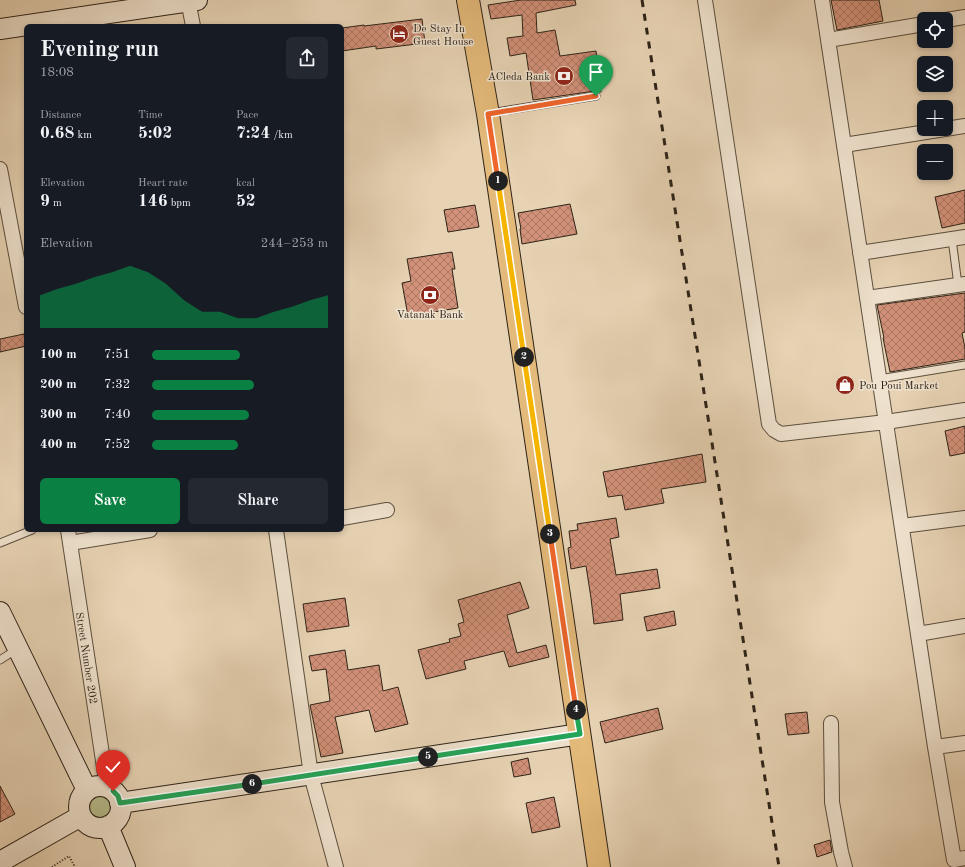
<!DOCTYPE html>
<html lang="en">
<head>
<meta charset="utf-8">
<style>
  body { margin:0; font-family:"Old Standard TT",serif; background:#242831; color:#f1f3f6; height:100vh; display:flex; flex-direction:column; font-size:15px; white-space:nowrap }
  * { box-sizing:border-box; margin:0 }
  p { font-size:13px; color:#9ea1a6 }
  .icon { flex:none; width:22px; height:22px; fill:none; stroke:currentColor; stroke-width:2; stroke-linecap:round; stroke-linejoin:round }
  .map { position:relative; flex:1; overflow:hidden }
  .side { position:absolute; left:24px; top:24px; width:320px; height:508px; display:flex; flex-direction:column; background:#171b24; border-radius:6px; box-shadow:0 2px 6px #0003 }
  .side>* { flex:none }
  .tools { position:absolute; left:917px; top:12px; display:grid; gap:8px }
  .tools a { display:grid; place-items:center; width:36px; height:36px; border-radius:6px; background:#171b24; box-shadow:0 2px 6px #0003; font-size:20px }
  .pin { position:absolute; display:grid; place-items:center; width:34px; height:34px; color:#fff; margin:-41px -17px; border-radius:50% 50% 50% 0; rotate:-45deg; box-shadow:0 0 4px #0007 }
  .pin .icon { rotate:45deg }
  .km { position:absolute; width:20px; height:20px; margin:-10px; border-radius:50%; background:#222; color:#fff; font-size:11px; line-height:20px; text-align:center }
  .round { display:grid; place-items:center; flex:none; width:42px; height:42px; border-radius:6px; background:#242831 }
  .overview { display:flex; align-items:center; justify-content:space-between; height:68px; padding:0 16px }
  h1 { font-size:22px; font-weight:700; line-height:30px }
  .stats { display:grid; grid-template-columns:repeat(3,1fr); gap:6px; height:68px; padding:4px 16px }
  .stats div { display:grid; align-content:center }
  .stats b { font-size:17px; font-weight:700 }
  .stats small { font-size:11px; font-weight:400 }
  .stats p { font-size:11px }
  .chart { height:112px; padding:8px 16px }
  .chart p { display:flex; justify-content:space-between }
  .chart svg { width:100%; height:72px; margin-top:4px; fill:#0b8043; opacity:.7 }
  .cta { display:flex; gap:8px; margin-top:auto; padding:8px 16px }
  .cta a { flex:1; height:46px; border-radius:6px; background:#0b8043; color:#fff; font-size:16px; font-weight:700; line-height:46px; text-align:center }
  .cta a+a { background:#242831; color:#f1f3f6 }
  ul { padding:0 16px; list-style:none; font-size:13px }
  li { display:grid; grid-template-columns:64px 48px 1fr; align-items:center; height:30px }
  li i { height:10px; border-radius:5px; background:#0b8043 }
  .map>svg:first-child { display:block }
  .park { fill:#b7bc8c; stroke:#727052 }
  .building { fill:url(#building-cross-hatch); stroke:#2d2318 }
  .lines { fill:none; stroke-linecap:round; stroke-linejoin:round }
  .lane-casing { stroke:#5c4f3f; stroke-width:9 }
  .street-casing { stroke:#5c4f3f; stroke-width:16 }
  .secondary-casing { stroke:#2d2318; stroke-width:22 }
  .primary-casing { stroke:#2d2318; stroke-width:24 }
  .path { stroke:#2d2318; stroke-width:2; stroke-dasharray:1 2; stroke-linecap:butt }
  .lane { stroke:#efe2ce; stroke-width:7 }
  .street { stroke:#efe2ce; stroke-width:14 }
  .secondary { stroke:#efe2ce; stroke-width:20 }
  .primary { stroke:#e4ba7a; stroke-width:22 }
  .rail { stroke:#2d2318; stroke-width:3; stroke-dasharray:7 7; stroke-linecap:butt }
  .split-1-casing { stroke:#fff; stroke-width:8 }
  .split-2-casing { stroke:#fff; stroke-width:8 }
  .split-3-casing { stroke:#fff; stroke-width:8 }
  .split-4-casing { stroke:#fff; stroke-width:8 }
  .split-5-casing { stroke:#fff; stroke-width:8 }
  .split-6-casing { stroke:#fff; stroke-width:8 }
  .split-7-casing { stroke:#fff; stroke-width:8 }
  .split-1 { stroke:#f0652b; stroke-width:5 }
  .split-2 { stroke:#f5b400; stroke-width:5 }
  .split-3 { stroke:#f5b400; stroke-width:5 }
  .split-4 { stroke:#f0652b; stroke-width:5 }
  .split-5 { stroke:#22a559; stroke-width:5 }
  .split-6 { stroke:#22a559; stroke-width:5 }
  .split-7 { stroke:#22a559; stroke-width:5 }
  .labels { text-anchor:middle; stroke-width:3; stroke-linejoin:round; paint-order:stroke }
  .poi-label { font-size:11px; fill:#2d2318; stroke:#efe2ce; text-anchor:start }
  .street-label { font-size:11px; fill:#2d2318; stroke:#efe2ce }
</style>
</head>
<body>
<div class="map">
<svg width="965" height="867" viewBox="0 0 965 867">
  <defs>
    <pattern id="building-cross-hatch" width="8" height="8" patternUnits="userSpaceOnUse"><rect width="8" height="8" fill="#d29179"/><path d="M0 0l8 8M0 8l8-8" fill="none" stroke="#ab7662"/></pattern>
  </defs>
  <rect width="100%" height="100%" fill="#e7d3b4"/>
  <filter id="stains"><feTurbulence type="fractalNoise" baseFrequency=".005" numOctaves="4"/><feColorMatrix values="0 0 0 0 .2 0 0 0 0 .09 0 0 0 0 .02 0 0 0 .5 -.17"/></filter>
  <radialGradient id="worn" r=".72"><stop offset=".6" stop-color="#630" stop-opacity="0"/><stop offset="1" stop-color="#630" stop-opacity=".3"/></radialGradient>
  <!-- park -->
  <path class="park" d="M88 807a13 13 0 1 1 26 0a13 13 0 1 1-26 0Z"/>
  <!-- building -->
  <path class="building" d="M521 0H575L576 5 536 13 537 33 555 30 560 56 596 51 601 92 595 91 533 100 526 53 510 56 507 38 523 36 522 15 491 19 488 5Z
    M831 0H879L883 21 837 30Z
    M422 19 425 43 376 49V46L342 51V28L364 25V26Z
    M965 190V223L942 228 935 197Z
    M570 204 577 234 522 244 520 229H521L518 213Z
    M475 205 479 227 448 232 444 210Z
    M452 252 455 269H452L458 308 408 316 402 283 411 281 407 259Z
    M965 293V332L962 333 965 348V359L890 372 883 338H884L877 305Z
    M24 334 26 341V346L0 352V339Z
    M965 426V453L950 456 945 431Z
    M702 454 706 482 661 489 664 503 625 510 622 495 608 497 603 472Z
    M616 518 619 537 610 539 616 575 657 569 660 588 620 594 623 620 594 624 591 598 586 566 571 569 568 548 571 547 569 531 578 530 577 524Z
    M520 582 529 608 507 615 517 653 546 645 549 657 509 667 504 651 464 661 466 669 426 679 418 650 450 642 449 639 461 636 458 624 464 622 458 600Z
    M345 598 349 626 307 632 303 604Z
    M674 611 676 625 647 631 644 617Z
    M345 650 348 670 379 665 383 691 398 687 408 724 375 732 369 710 335 717 343 753 321 757 310 705 330 701 326 669 312 671 309 656Z
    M658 708 663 729 605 743 600 722Z
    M807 712 809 733 788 735 785 714Z
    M528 758 531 774 514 777 511 762Z
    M0 786 15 814 0 822Z
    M554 797 560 827 532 833 526 803Z
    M830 840 832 852 817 857 814 845Z"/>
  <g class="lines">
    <!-- lane casing -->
    <g class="lane-casing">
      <path id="lane" d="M490 113 596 96
        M952 239 958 285
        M879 379 965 365
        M0 543 32 530
        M0 660 17 649"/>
    </g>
    <!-- street casing -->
    <g class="street-casing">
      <path id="street" d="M188 0 193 26
        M705 0 769 424 774 430 781 434 886 422 965 410
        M822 0 935 747 954 860 965 858
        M946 20 965 17
        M828 40 924 24
        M844 145 965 126
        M0 169 26 307
        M860 253 965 237
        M867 298 965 284
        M342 518 387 510
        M902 526 965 518
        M68 530 107 787
        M276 530 311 775 336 867
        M70 543 150 530
        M918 634 965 626
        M831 723 832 802 841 852 845 867
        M935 747 965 743"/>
    </g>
    <!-- secondary casing -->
    <g class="secondary-casing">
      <path id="secondary" d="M0 29 197 0
        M0 612 87 790
        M79 807a21 21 0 1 1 42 0a21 21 0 1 1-42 0Z
        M120 803 580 734
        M108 826 125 867
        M0 862 81 816"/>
    </g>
    <!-- primary casing -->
    <g class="primary-casing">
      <path id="primary" d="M468 0 488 114 599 867"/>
    </g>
    <!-- path -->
    <path class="path" d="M52 867 69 856 75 867"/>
    <!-- lane -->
    <use href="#lane" class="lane"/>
    <!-- street -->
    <use href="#street" class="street"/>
    <!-- secondary -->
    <use href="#secondary" class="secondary"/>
    <!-- primary -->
    <use href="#primary" class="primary"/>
    <!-- rail -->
    <path class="rail" d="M642 0 779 867"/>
  </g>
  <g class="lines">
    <!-- split-1 casing -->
    <g class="split-1-casing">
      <path id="split-1" d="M498 181 488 114 596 96"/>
    </g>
    <!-- split-2 casing -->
    <g class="split-2-casing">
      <path id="split-2" d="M498 181 524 357"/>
    </g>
    <!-- split-3 casing -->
    <g class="split-3-casing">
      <path id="split-3" d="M524 357 550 534"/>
    </g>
    <!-- split-4 casing -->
    <g class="split-4-casing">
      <path id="split-4" d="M550 534 576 710"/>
    </g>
    <!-- split-5 casing -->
    <g class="split-5-casing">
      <path id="split-5" d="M428 757 580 734 576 710"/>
    </g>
    <!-- split-6 casing -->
    <g class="split-6-casing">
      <path id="split-6" d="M252 784 428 757"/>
    </g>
    <!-- split-7 casing -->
    <g class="split-7-casing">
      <path id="split-7" d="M113 791 118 796 120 803 252 784"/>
    </g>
    <!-- split-1 -->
    <use href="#split-1" class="split-1"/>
    <!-- split-2 -->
    <use href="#split-2" class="split-2"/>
    <!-- split-3 -->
    <use href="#split-3" class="split-3"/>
    <!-- split-4 -->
    <use href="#split-4" class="split-4"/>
    <!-- split-5 -->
    <use href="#split-5" class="split-5"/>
    <!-- split-6 -->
    <use href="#split-6" class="split-6"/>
    <!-- split-7 -->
    <use href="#split-7" class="split-7"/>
  </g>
  <!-- icons -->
  <defs>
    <g id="hotel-disc" transform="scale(1)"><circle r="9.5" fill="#8f2418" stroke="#efe2ce"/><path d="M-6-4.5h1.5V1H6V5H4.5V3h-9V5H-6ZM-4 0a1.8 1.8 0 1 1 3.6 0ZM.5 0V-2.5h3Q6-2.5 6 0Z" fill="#fff"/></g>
    <g id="bank-disc" transform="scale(1)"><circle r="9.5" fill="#8f2418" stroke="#efe2ce"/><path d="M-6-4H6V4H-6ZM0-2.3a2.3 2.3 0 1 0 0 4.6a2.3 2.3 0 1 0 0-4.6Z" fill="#fff"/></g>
    <g id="shop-disc" transform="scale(1)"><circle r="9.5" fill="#8f2418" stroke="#efe2ce"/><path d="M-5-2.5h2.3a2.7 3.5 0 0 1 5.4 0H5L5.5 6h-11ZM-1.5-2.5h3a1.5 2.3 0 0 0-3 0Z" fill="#fff"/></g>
  </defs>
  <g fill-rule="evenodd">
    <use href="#hotel-disc" x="399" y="34"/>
    <use href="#bank-disc" x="564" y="76"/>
    <use href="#bank-disc" x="430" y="295"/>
    <use href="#shop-disc" x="845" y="385"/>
  </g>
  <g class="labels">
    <!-- poi labels -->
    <g class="poi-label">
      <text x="413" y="32">De Stay In<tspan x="413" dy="13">Guest House</tspan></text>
      <text x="550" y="80" text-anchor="end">ACleda Bank</text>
      <text x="430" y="318" text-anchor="middle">Vatanak Bank</text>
      <text x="859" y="389">Pou Poui Market</text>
    </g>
    <!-- street labels -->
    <g class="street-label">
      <text transform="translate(87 658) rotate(81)" y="4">Street Number 202</text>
    </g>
  </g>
  <rect width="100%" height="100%" filter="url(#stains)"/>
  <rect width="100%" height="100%" fill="url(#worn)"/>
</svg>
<div class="tools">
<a><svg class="icon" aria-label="locate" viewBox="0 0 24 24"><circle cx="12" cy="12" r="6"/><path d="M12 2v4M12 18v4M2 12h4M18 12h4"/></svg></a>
<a><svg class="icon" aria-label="layers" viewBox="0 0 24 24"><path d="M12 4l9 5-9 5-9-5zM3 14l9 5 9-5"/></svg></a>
<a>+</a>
<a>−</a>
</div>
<div class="pin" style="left:596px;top:96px;background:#1e9e55"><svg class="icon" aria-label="arrive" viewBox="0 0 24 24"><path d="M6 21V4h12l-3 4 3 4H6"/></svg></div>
<div class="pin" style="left:113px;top:791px;background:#d93025"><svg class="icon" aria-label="check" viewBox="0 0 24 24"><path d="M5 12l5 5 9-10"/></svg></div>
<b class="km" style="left:498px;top:181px">1</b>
<b class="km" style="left:524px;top:357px">2</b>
<b class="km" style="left:550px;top:534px">3</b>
<b class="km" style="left:576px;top:710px">4</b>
<b class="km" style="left:428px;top:757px">5</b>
<b class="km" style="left:252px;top:784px">6</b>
<section class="side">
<div class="overview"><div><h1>Evening run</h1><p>18:08</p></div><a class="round"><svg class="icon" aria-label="share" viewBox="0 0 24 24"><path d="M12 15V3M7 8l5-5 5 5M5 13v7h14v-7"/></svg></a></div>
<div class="stats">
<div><p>Distance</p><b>0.68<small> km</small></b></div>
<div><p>Time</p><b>5:02</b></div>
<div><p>Pace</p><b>7:24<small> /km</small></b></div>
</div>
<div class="stats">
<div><p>Elevation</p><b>9<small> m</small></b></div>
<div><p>Heart rate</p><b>146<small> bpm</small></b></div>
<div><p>kcal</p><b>52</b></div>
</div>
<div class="chart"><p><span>Elevation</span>244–253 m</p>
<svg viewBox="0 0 160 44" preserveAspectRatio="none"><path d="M0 44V24L10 20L20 17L30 13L40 10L50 6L60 10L70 17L80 27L90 34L100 34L110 38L120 38L130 34L140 31L150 27L160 24V44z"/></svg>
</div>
<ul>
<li><b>100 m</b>7:51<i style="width:50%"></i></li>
<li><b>200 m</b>7:32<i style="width:58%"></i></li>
<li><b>300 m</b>7:40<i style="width:55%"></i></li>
<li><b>400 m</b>7:52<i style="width:49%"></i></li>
</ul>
<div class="cta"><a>Save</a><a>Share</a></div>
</section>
</div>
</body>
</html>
